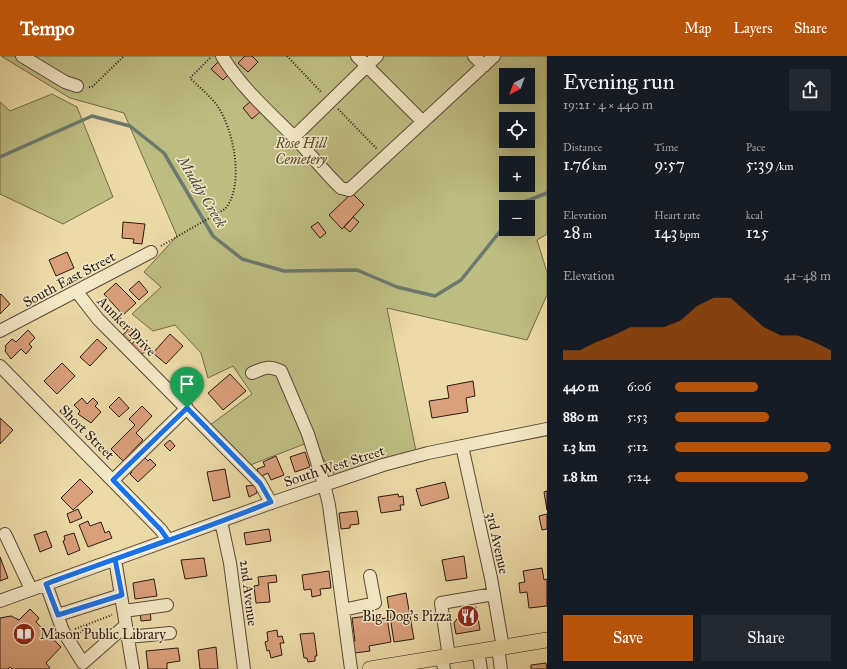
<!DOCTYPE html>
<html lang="en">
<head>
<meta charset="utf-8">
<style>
  body { margin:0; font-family:"IM FELL Great Primer",serif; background:#242831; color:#f1f3f6; height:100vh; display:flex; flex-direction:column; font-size:15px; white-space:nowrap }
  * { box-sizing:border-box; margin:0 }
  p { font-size:13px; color:#9ea1a6 }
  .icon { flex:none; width:22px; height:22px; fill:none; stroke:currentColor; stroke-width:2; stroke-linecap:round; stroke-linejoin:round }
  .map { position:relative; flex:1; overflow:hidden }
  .details { display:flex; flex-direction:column; background:#171b24; width:300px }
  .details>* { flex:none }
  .needle { width:26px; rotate:221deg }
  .buttons { position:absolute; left:499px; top:12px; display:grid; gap:8px }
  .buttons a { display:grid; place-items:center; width:36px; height:36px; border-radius:0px; background:#171b24; box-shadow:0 4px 16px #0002; font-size:20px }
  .pin { position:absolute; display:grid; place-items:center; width:34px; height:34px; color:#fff; margin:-41px -17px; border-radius:50% 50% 50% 0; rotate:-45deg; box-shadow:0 0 4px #0007 }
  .pin .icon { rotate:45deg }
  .round { display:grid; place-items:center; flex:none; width:42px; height:42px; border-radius:0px; background:#242831 }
  .overview { display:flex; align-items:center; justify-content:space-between; height:68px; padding:0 16px }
  h1 { font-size:22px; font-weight:600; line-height:30px }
  .metrics { display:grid; grid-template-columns:repeat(3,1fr); gap:6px; height:68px; padding:4px 16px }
  .metrics div { display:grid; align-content:center }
  .metrics b { font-size:17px; font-weight:600 }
  .metrics small { font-size:11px; font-weight:400 }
  .metrics p { font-size:11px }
  .chart { height:112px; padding:8px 16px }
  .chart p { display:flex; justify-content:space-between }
  .chart svg { width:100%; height:72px; margin-top:4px; fill:#b45309; opacity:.7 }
  .primary-button { display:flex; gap:8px; margin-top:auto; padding:8px 16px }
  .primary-button a { flex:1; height:46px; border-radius:0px; background:#b45309; color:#fff; font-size:16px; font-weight:600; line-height:46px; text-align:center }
  .primary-button a+a { background:#242831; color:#f1f3f6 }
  ul { padding:0 16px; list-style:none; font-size:13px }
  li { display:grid; grid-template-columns:64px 48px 1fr; align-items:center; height:30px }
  li i { height:10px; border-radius:5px; background:#b45309 }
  header { display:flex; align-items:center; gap:24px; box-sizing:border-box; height:56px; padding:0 20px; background:#b45309; color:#fff }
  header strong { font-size:19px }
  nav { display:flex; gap:22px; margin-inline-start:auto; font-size:14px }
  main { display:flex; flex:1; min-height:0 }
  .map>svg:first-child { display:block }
  .green { fill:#bebe83; stroke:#746c4c; fill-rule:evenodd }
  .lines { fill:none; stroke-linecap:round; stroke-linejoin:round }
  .stream { stroke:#6d7a70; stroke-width:3.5 }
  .building { fill:#daa07b; stroke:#2b1a14 }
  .minor-casing { stroke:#5b4a39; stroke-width:14 }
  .major-casing { stroke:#2b1a14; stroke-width:16 }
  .path { stroke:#2b1a14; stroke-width:2; stroke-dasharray:1 2; stroke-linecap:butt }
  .minor { stroke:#f3e8c6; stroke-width:12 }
  .major { stroke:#ecdba8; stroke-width:15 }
  .route-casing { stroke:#fff; stroke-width:8 }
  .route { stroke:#1a73e8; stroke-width:5 }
  .labels { text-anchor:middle; stroke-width:3; stroke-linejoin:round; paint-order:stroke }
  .park-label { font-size:14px; font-style:italic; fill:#574b35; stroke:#f3e8c6 }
  .street-label { font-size:14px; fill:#2b1a14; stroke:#f3e8c6 }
  .poi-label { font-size:14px; fill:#2b1a14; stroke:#f3e8c6; text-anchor:end }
  .water-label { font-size:15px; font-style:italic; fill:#4c4a42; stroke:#f3e8c6 }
</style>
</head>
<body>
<header>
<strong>Tempo</strong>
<nav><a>Map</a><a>Layers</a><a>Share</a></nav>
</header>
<main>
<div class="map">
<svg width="547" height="613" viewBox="0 0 547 613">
  <rect width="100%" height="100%" fill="#ecdba8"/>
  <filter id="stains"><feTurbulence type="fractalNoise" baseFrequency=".005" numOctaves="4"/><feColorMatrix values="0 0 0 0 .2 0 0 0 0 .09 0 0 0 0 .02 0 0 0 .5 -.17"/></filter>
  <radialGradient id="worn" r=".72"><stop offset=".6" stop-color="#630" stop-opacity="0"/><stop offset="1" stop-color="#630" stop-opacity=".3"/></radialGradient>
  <!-- green -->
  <path class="green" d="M1 0H547V178L537 184 547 216V239L527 284 387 252 417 400 338 424 321 399 315 384 245 411 206 372 252 338 233 310 208 322 201 297 175 269 153 275 132 258 161 231 144 216 177 180 124 57 70 42ZM506 19H528V41H506ZM506 63H528V85H506ZM506 107H528V129H506ZM506 151H528V173H506Z
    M52 38 77 51 113 141 63 168 0 138V46L10 55Z"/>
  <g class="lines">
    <!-- stream -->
    <path class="stream" d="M0 101 92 60 130 70 164 97 213 180 242 203 284 215 357 214 397 231 435 240 461 224 506 168
      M520 151 524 146 547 137"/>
  </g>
  <!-- building -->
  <path class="building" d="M245 0H252L258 6 248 16 238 7Z
    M219 5 230 17 223 24 211 13Z
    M251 45 260 56 252 63 243 52Z
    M352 137 364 149 342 173 329 159Z
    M353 161 359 166 350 176 344 171Z
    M123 166 145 168 142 188 133 187 134 183 122 182Z
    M318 166 326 177 320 182 311 171Z
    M67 196 74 212 56 220 49 204Z
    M139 225 148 236 139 244 129 234Z
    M116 227 136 247 123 259 104 238Z
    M1 238 10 248 0 258V239Z
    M130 271 137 278 128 286 122 280Z
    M28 274 35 282 29 288 32 291 26 298 21 293 11 303 5 295 6 292 5 290 12 283 16 286Z
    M170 278 183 290 166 308 153 297Z
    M138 281 149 292 141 299 131 289Z
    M97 283 107 292 90 310 80 301Z
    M62 307 75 320 57 338 44 325Z
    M193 315 203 325 198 331 199 332 190 341 182 334 188 326 185 323Z
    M230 318 246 335 223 354 208 337Z
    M473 325 475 340 466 342 468 356 432 362 429 345 449 342 447 330Z
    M119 341 129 352 119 361 109 351Z
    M82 342 87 348 93 342 98 347 95 350 101 356 91 367 78 358 80 355 74 349Z
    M142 350 152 360 136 377 143 384 123 405 111 393 135 369 129 363Z
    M0 362 13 374 0 388Z
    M170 384 175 390 170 395 164 389Z
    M305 396 310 411 295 416 290 401Z
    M276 400 284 419 271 424 268 417 260 421 257 413 265 410 263 406Z
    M144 401 148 405 150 403 156 409 138 426 130 418 132 416 130 415Z
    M225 413 230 441 213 445 207 416Z
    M80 423 93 436 73 454 61 442Z
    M445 426 449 442 421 450 416 433Z
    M256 429 257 437 249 441 246 430Z
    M547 435V454L544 436Z
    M398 438 399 441 403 440 404 449H400L401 454 381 457 378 441Z
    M78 453 82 462 70 467 67 458Z
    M357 455 359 468 350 469V472L341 473 339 457Z
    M547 458V473L542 474 539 460Z
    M88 465 90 470 101 466 105 477 109 475 112 482 88 491 79 469Z
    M269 473 271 485 246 489 244 477Z
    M46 475 52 491 40 496 34 479Z
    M74 477 80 494 68 499 63 485 65 484 64 480Z
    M464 500 467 522 446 525 442 504Z
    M0 501 8 522 0 525Z
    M204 502 207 520 185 523 181 504Z
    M542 512 544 524 547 523V550L529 552 527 536 520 537 519 527 525 526 523 515Z
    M329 515 331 532 320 533 321 539 312 541 311 533 304 534 302 519Z
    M276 519 277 526 268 527 270 546 256 547 254 530 259 529 258 521Z
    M154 523 157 540 135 543 133 527Z
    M406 537 414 583 394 586 387 541Z
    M476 551 480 574 456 578 454 567 464 553Z
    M30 553 39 562 36 566 61 591 46 607 50 612 49 613H12L10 611 8 613H0V562L11 560 19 564Z
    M150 555 151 564 141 565 140 557Z
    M368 560 369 564 387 562 391 586 369 590 370 595 355 597 353 585H355L352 562Z
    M277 574 278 581 282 580 284 587H280L282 599 271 602 269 594 267 595 265 586 268 585 267 576Z
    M314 577 317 600H315V605L308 606 307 602H304L300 578Z
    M216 591 218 613H200L198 594Z
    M178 592 180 605 167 607V613H148L146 595Z
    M546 607 547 613H531V609Z"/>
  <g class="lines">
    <!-- minor casing -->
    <g class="minor-casing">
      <path id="minor" d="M22 0 65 26 77 30
        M222 0C241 31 267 54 293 80 310 97 324 116 341 132L349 134 494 0
        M357 0 423 66
        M474 0 484 10
        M294 81 377 0
        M77 236 98 263 260 427 271 447
        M0 275 151 196
        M0 310 161 474 168 484
        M252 317C264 312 269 309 281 315L308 378 324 428 329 449 351 613
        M462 390 491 522 503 592
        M113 424 187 352
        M221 465 230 507 244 613
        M5 478 31 533
        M115 503 133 613
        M46 528 63 575 83 607 126 569
        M0 545 271 447 383 409 428 397 547 373
        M343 554 375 547 370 520
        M124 555 167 549
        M58 559 121 539
        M128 581 170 577
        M498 593 501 613
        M478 596 481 613
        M449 601 441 547 494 538
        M442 602 444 613"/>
    </g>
    <!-- major casing -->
    <g class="major-casing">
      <path id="major" d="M370 613 547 584"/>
    </g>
    <!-- path -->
    <path class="path" d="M287 0 322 37
      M89 31H92L124 0
      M338 53 377 93
      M161 190 225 153C245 130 234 72 216 48 209 39 199 31 190 22L211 1
      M75 573 112 559
      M78 579 88 569"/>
    <!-- minor -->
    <use href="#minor" class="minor"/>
    <!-- major -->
    <use href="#major" class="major"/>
  </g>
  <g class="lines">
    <!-- route casing -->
    <g class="route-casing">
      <path id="route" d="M187 352 113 424 161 474 168 484 115 503 122 539 58 559 46 528C121 500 197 476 271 446L260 427 187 352"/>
    </g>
    <!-- route -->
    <use href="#route" class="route"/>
  </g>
  <!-- icons -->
  <defs>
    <g id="restaurant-disc" transform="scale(1.15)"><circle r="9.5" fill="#8f2418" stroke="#f3e8c6"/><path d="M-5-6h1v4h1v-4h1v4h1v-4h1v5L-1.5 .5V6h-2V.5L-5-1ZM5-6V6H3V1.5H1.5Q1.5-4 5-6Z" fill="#fff"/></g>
    <g id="library-disc" transform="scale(1.15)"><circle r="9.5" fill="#8f2418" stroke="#f3e8c6"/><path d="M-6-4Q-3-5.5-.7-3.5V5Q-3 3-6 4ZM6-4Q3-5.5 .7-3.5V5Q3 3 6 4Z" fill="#fff"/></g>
  </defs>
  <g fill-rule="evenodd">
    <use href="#restaurant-disc" x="468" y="560"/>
    <use href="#library-disc" x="24" y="578"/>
  </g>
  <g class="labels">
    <!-- park labels -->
    <g class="park-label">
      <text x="301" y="92">Rose Hill<tspan x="301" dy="16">Cemetery</tspan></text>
    </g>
    <!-- street labels -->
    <g class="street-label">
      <text transform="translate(69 223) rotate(-28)" y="5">South East Street</text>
      <text transform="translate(127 270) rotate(46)" y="5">Aunker Drive</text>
      <text transform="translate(87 376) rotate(45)" y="5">Short Street</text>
      <text transform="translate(334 410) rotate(-18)" y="5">South West Street</text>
      <text transform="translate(498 487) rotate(78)" y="5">3rd Avenue</text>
      <text transform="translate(249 537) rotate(83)" y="5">2nd Avenue</text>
    </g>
    <!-- poi labels -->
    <g class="poi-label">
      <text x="452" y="565">Big Dog's Pizza</text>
      <text x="40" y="583" text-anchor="start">Mason Public Library</text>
    </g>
    <!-- water labels -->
    <g class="water-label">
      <text transform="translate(202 136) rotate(59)" y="5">Muddy Creek</text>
    </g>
  </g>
  <rect width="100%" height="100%" filter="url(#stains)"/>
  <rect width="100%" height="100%" fill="url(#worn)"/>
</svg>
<div class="buttons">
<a><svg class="needle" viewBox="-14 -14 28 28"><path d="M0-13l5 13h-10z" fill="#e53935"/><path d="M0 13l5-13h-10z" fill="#9ea1a6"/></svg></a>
<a><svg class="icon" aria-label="locate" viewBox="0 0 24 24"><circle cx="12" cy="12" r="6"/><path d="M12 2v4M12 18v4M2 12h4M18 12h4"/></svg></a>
<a>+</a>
<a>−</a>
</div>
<div class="pin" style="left:187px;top:352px;background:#1e9e55"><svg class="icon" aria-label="arrive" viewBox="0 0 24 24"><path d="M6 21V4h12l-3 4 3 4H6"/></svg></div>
</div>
<section class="details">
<div class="overview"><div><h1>Evening run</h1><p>19:21 · 4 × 440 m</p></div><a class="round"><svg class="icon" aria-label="share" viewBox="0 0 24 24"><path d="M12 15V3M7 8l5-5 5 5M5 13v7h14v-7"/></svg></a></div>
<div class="metrics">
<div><p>Distance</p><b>1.76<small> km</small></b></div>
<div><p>Time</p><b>9:57</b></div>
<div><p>Pace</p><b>5:39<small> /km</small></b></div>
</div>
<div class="metrics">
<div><p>Elevation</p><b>28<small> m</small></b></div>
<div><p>Heart rate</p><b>143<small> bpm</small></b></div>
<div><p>kcal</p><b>125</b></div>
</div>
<div class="chart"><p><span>Elevation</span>41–48 m</p>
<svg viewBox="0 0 160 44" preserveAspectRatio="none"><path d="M0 44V38L10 38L20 33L30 29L40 24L50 24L60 24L70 20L80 11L90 6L100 6L110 15L120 24L130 29L140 29L150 33L160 38V44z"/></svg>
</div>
<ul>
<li><b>440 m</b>6:06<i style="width:53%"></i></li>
<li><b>880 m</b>5:53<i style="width:60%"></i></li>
<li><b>1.3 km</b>5:12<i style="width:100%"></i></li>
<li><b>1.8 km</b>5:24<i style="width:85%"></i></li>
</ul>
<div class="primary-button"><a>Save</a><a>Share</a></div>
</section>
</main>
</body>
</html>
